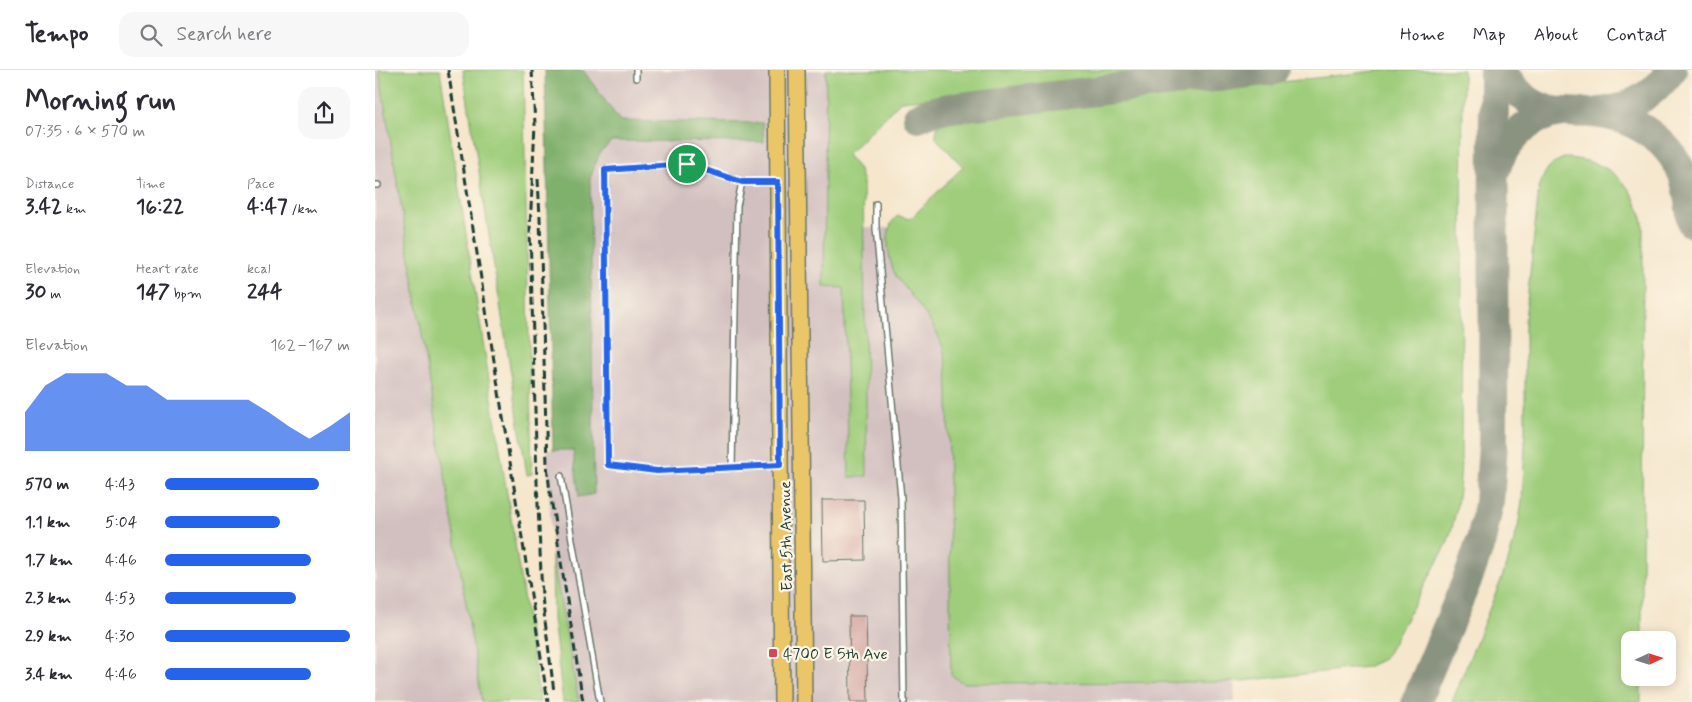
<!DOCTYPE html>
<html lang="en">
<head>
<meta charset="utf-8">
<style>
  body { margin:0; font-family:Mynerve,sans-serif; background:#f7f7f7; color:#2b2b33; height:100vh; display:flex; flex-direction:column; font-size:19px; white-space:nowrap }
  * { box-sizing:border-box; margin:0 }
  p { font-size:16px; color:#7c7c81 }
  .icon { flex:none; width:28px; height:28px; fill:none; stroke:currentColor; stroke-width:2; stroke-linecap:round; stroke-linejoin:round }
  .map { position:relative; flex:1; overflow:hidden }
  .side { display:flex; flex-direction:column; background:#fff; width:375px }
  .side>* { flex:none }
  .needle { width:32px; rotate:86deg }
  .fabs { position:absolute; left:1246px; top:561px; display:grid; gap:10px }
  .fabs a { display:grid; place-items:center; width:55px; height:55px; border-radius:10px; background:#fff; box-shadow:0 2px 12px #0003; font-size:25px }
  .pin { position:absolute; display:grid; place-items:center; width:42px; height:42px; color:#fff; margin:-21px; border:2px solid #fff; border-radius:50%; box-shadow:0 1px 5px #0007 }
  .round { display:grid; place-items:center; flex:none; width:52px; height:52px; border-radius:15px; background:#f7f7f7 }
  .summary { display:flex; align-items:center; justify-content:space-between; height:85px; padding:0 25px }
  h1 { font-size:28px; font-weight:700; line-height:38px }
  .figures { display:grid; grid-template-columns:repeat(3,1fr); gap:8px; height:85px; padding:5px 25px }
  .figures div { display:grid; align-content:center }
  .figures b { font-size:21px; font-weight:700 }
  .figures small { font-size:14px; font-weight:400 }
  .figures p { font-size:14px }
  .chart { height:140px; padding:10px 25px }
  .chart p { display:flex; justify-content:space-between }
  .chart svg { width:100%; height:90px; margin-top:5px; fill:#2563eb; opacity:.7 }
  ul { padding:0 25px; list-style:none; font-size:16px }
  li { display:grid; grid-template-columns:80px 60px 1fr; align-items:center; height:38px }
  li i { height:12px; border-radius:6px; background:#2563eb }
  header { display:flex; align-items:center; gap:30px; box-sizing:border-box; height:70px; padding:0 25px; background:#fff; border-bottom:1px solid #e1e1e2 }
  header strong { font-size:24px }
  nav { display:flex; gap:28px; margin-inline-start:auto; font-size:18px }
  .search { width:350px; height:45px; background:#f7f7f7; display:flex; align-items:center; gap:12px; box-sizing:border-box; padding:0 18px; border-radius:15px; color:#7c7c81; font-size:19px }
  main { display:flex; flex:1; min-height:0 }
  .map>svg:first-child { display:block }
  .industrial { fill:#d2bfc0 }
  .green { fill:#9fcd7c; stroke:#5f8558 }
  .forest { fill:#7fb06c; stroke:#4f7650 }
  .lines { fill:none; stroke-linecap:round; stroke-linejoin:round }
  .taxiway { stroke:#8a9280; stroke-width:30 }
  .building { fill:#cf9d9c }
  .service-casing { stroke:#6a7869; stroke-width:8 }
  .primary-casing { stroke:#6a7869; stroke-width:18 }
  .service { stroke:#fff; stroke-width:5 }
  .primary { stroke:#ebc669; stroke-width:15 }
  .rail { stroke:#1f3d34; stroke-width:3; stroke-dasharray:8 4; stroke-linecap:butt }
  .route-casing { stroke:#fff; stroke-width:10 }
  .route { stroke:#2563eb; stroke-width:6 }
  .poi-dot { fill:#d1495b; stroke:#fcf5e5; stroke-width:2 }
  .labels { text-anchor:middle; stroke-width:4.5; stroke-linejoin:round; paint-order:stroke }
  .street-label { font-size:16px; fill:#1f3d34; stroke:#fcf5e5 }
  .poi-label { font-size:16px; fill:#1f3d34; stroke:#fcf5e5; text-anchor:start }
</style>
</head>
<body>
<header>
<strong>Tempo</strong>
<div class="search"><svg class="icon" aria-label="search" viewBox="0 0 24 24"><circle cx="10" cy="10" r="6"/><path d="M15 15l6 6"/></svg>Search here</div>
<nav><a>Home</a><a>Map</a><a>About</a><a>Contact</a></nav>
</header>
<main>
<section class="side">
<div class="summary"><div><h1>Morning run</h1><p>07:35 · 6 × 570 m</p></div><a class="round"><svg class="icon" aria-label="share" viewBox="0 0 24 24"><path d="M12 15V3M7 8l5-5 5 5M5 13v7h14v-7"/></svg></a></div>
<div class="figures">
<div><p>Distance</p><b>3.42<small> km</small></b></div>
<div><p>Time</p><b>16:22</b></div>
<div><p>Pace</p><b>4:47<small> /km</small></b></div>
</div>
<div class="figures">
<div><p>Elevation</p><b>30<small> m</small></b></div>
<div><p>Heart rate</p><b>147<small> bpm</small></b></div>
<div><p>kcal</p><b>244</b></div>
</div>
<div class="chart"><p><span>Elevation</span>162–167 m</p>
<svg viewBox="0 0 160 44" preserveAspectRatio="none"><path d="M0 44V25L10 12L20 6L30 6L40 6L50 12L60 12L70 19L80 19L90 19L100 19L110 19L120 25L130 32L140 38L150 32L160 25V44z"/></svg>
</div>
<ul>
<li><b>570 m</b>4:43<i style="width:83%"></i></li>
<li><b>1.1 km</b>5:04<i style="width:62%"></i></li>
<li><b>1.7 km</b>4:46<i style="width:79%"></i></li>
<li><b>2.3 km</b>4:53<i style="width:71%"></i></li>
<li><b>2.9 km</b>4:30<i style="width:100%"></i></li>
<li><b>3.4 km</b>4:46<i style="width:79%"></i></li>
</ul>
</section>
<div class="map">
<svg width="1317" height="632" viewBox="0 0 1317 632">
  <rect width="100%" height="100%" fill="#fcf5e5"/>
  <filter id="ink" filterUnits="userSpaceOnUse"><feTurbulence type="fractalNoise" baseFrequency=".02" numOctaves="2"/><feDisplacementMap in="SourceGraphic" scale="10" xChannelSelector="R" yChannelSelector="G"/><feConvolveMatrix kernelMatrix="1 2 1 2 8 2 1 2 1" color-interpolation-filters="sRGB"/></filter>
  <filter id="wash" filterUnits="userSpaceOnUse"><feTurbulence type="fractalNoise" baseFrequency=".0096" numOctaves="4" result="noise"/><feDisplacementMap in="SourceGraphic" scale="20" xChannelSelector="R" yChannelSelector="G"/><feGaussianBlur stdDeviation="1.12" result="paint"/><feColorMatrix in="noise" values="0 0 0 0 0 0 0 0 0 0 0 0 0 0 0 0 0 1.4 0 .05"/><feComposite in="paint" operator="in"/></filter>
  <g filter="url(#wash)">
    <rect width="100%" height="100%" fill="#f5e6cc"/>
    <!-- industrial -->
    <path class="industrial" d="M0 0H4L107 632H0Z
      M208 0H451L449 216 469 218 474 407 492 406 488 157 514 158V183L560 260 570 286 573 326 576 605 588 613 859 612 860 632H204L177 486 172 380 198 379 204 427 215 109 225 82 237 71 389 72 388 53 245 51Z"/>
    <!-- green -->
    <path class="green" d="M4 0H65L165 632H107Z
      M88 0H148L157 404 152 405Z
      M451 0H793L568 27 526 31 472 85 483 98 488 112 492 406 474 407 469 218 449 217Z
      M1008 0H1088L1086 389C1085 419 1082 446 1072 474L1013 583 1007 590 992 597 859 612 588 613 576 605 573 326C572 308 573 289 566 273 559 255 547 239 535 224 531 218 525 212 521 206 513 192 507 155 523 146L535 149 588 97 561 68C561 60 562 55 569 52Z
      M1189 88C1231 89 1258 111 1268 152L1267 570H1255V608H1266V632H1077L1132 495 1143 457 1147 431 1150 375V250L1164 118C1170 101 1172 95 1189 88Z
      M177 486 204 632H188L178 549Z"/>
    <!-- forest -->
    <path class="forest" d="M170 0H208L245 51 388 53 389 72 237 71 225 82 215 109 219 424 204 427 198 380H178Z"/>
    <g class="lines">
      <!-- taxiway -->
      <path class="taxiway" d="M1127 0C1137 20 1156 37 1179 41 1192 43 1204 42 1217 43 1259 46 1297 71 1310 111 1314 125 1315 139 1317 153
        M1224 42C1254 40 1279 24 1297 0
        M543 47 555 42 568 39 899 0
        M1120 101C1129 70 1155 45 1188 42
        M1041 632 1095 503 1106 471 1114 433 1118 374 1119 0"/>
    </g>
    <g id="blocks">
      <!-- building -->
      <path class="building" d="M447 430H489L490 490 448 491Z
        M474 546H491L493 632H475Z"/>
    </g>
  </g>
  <g filter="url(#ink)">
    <use href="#blocks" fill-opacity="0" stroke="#6a7869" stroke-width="1"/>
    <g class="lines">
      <!-- service casing -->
      <g class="service-casing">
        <path id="service" d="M261 0V8
          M400 113 367 112 312 95 230 100 233 395 281 401 405 395
          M0 115H3
          M501 134V158L526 428 529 632
          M357 398 362 136 367 112
          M186 406 225 632"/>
      </g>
      <!-- primary casing -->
      <g class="primary-casing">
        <path id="primary" d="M402 0 407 632
          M422 0 429 632"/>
      </g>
      <!-- service -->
      <use href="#service" class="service"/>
      <!-- primary -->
      <use href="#primary" class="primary"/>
      <!-- rail -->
      <path class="rail" d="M73 0 173 632
        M157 0 160 54 155 159 162 412 167 527 179 622
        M163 109 165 148 172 395 175 422 208 632"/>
    </g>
  </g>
  <g class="lines" filter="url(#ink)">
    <!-- route casing -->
    <g class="route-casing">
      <path id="route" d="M312 94 367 112H403L405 395 282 401 233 395 230 100Z"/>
    </g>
    <!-- route -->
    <use href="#route" class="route"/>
  </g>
  <!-- markers -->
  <rect class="poi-dot" x="393" y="578" width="10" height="10" rx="2.5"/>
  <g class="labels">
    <!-- street labels -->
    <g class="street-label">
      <text transform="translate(410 466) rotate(-91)" y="6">East 5th Avenue</text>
    </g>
    <!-- poi labels -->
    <g class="poi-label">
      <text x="408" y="589">4700 E 5th Ave</text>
    </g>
  </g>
</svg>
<div class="fabs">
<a><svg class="needle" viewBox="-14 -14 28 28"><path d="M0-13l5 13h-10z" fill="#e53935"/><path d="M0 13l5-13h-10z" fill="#7c7c81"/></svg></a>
</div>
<div class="pin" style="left:312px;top:94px;background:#1e9e55"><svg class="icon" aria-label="arrive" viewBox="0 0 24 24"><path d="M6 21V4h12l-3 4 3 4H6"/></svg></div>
</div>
</main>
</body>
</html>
